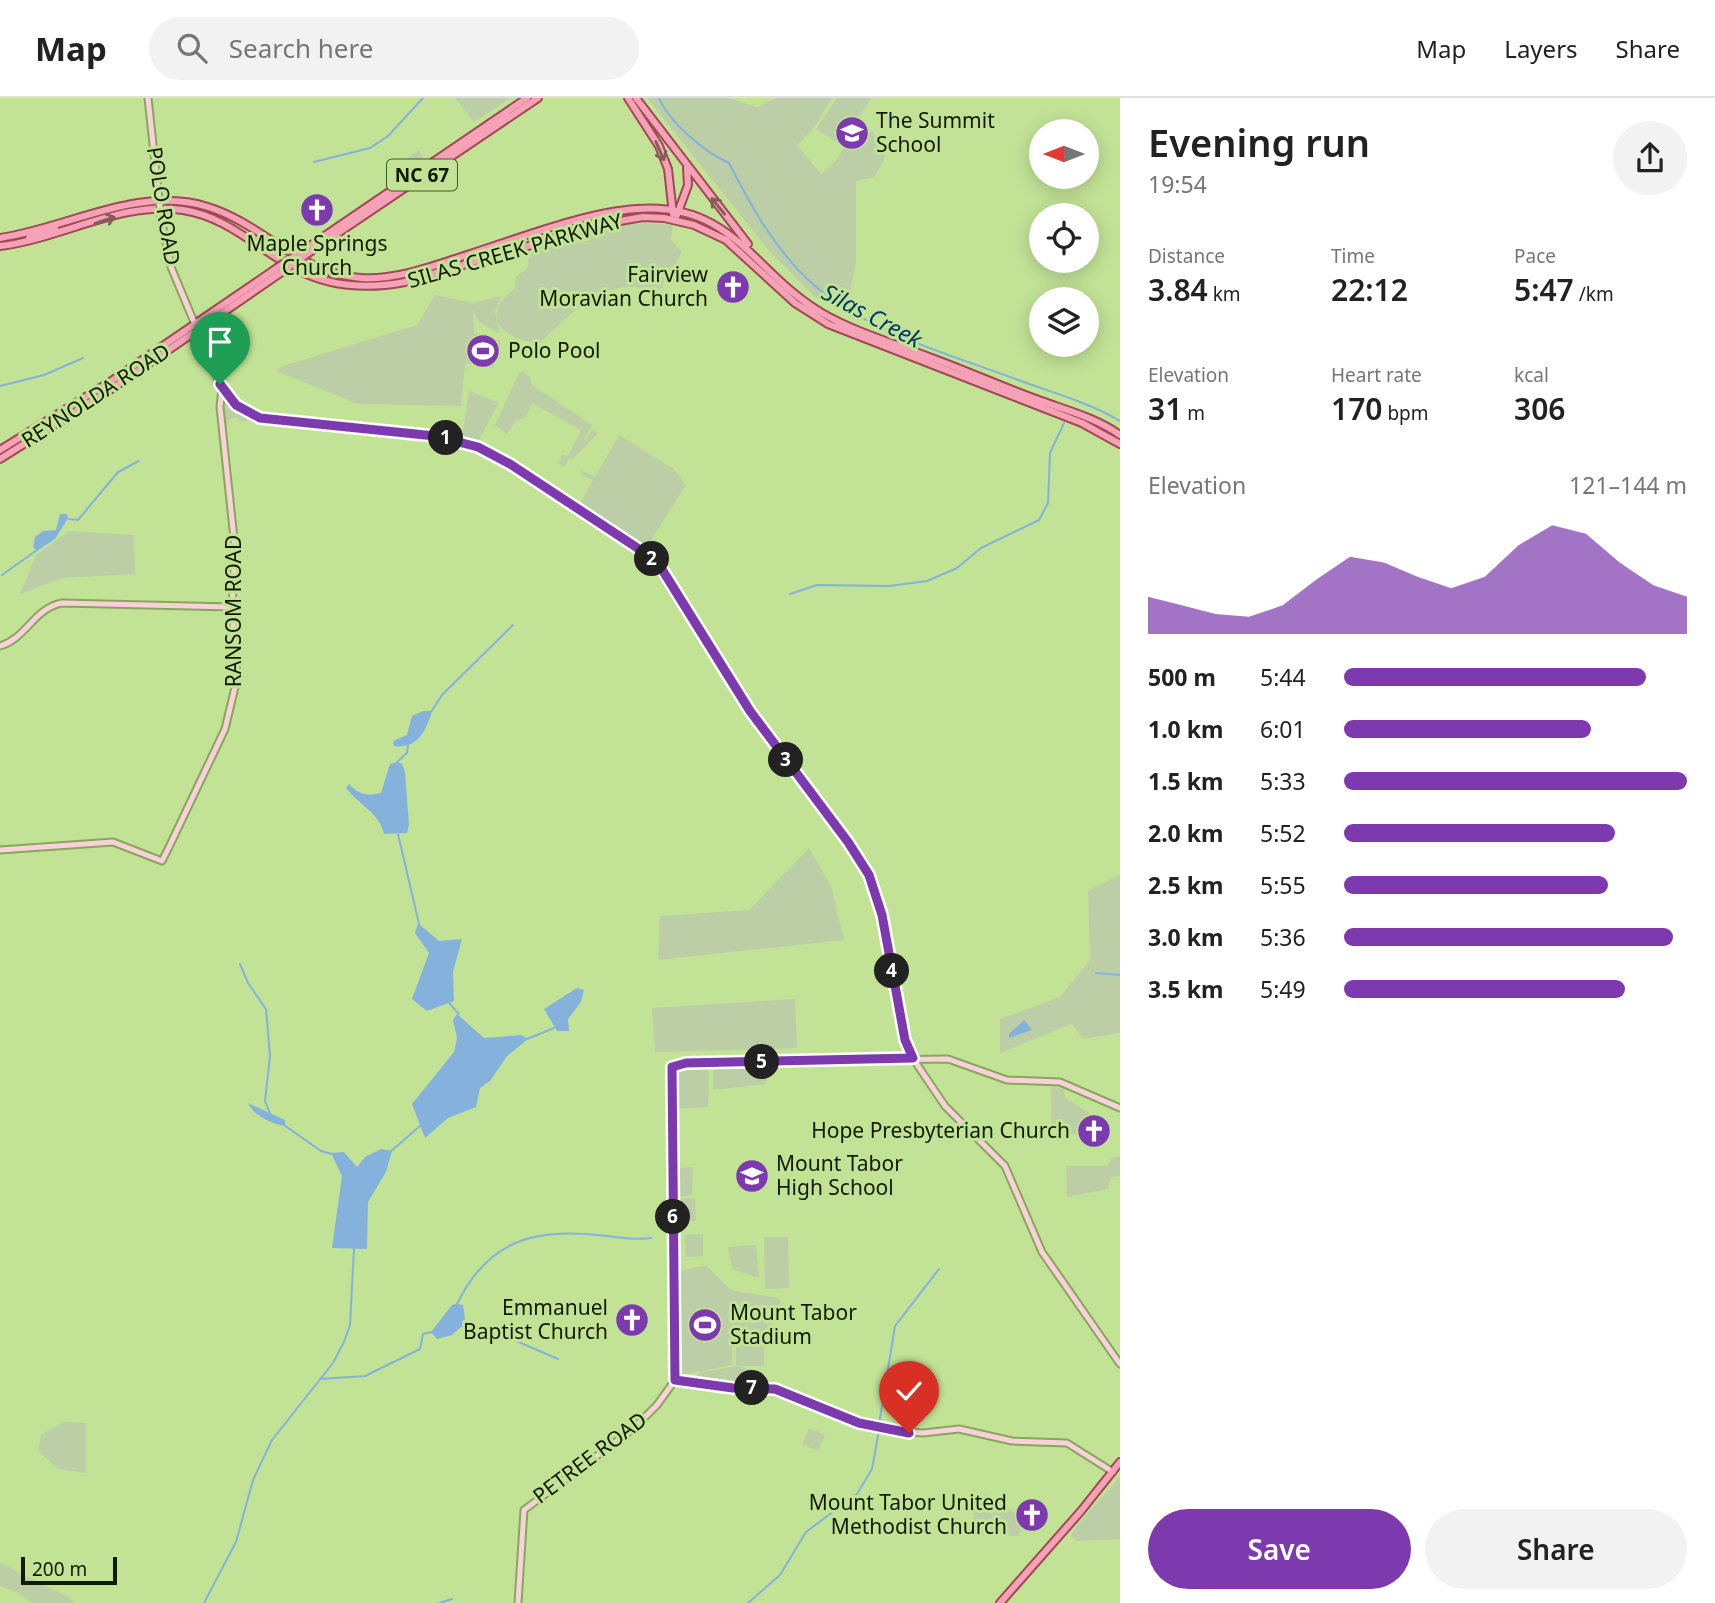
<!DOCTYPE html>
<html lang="en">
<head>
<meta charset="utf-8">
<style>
  body { margin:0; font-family:"Noto Sans",sans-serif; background:#f2f2f2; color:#222; height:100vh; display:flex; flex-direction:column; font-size:26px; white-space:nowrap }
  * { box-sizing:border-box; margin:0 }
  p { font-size:23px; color:#767676 }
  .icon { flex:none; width:38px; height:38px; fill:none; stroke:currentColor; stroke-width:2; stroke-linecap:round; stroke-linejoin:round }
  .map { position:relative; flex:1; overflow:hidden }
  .side { display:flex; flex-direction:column; background:#fff; width:595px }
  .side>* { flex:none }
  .needle { width:46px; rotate:270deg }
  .tools { position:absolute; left:1029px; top:21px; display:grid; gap:14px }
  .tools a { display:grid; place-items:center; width:70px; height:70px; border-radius:50%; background:#fff; box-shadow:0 4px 18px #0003; font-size:35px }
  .scale { position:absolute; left:21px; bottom:18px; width:96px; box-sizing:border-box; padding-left:7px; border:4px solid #101b00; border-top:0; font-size:19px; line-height:24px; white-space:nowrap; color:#101b00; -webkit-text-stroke:5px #c2e396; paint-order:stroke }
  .pin { position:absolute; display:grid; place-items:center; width:60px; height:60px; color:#fff; margin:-72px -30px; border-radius:50% 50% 50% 0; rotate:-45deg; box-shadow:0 0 7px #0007 }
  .pin .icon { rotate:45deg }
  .km { position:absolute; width:35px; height:35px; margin:-18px; border-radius:50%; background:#222; color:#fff; font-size:19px; line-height:35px; text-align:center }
  .round { display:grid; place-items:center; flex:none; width:74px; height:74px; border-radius:37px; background:#f2f2f2 }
  .headline { display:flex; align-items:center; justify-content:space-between; height:119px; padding:0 28px }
  h1 { font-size:38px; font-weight:600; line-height:52px }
  .figures { display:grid; grid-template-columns:repeat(3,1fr); gap:10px; height:119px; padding:7px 28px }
  .figures div { display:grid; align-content:center }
  .figures b { font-size:30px; font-weight:600 }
  .figures small { font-size:19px; font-weight:400 }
  .figures p { font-size:19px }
  .chart { height:196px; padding:14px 28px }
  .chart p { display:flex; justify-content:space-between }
  .chart svg { width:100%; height:126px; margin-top:7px; fill:#7d3aae; opacity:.7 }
  .primary-button { display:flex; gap:14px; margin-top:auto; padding:14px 28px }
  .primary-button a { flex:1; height:80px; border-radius:42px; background:#7d3aae; color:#fff; font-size:28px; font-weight:600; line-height:80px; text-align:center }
  .primary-button a+a { background:#f2f2f2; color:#222 }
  ul { padding:0 28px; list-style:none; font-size:23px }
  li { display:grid; grid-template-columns:112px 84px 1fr; align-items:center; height:52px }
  li i { height:18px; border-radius:9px; background:#7d3aae }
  header { display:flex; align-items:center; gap:42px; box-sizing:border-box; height:98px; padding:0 35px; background:#fff; border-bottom:2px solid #e0e0e0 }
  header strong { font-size:33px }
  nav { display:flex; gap:38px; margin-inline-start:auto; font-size:24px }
  .search { width:490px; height:63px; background:#f2f2f2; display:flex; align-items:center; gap:18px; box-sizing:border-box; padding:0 24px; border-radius:38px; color:#767676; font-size:26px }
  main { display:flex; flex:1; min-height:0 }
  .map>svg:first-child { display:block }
  .green { fill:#bccea5 }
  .water { fill:#84b2dd }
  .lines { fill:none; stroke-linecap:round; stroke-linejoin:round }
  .stream { stroke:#84b2dd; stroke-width:2 }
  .secondary-casing { stroke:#88a75d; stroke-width:9 }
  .primary-casing { stroke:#a14a57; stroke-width:10 }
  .secondary { stroke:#fad0db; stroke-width:5 }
  .primary { stroke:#f5a1b6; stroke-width:6 }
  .secondary-bridge-casing { stroke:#88a75d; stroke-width:9; stroke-linecap:butt }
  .primary-bridge-casing { stroke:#a14a57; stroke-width:10; stroke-linecap:butt }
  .secondary-bridge { stroke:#fad0db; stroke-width:5 }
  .primary-bridge { stroke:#f5a1b6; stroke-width:6 }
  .oneway { stroke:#825e5b }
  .route-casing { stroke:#fff; stroke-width:14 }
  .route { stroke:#7d3aae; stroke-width:9 }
  .labels { text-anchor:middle; stroke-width:6; stroke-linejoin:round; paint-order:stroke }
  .shield { fill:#c2e396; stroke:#45572d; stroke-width:2 }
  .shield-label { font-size:19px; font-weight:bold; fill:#101b00 }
  .poi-label { font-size:21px; fill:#101b00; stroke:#c2e396; text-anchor:start }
  .street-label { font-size:21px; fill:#101b00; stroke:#c2e396 }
  .water-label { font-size:23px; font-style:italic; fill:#023a63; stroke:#c2e396 }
</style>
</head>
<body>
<header>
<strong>Map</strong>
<div class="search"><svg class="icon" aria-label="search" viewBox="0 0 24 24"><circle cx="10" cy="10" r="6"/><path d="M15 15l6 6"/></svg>Search here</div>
<nav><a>Map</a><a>Layers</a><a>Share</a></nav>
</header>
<main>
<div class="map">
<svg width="1120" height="1505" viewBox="0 0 1120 1505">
  <rect width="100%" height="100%" fill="#c2e396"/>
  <!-- green -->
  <path class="green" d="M455 0H510L474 24Z
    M647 0H728L757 9 777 0H832L813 31 797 47 821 76 835 64 854 34H872L886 44 884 62 874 79 856 83V164L850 194 816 200 770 154Z
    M837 0H871L841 47 816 31Z
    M419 52 423 60 401 75 396 67Z
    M644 125 673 127 671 142 681 153C679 169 665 168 663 190 651 193 637 188 625 189 588 194 565 222 539 245 520 244 486 232 500 205 504 198 512 194 516 188L515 180C525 170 532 172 527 155L618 128Z
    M435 197 473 205 501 198 495 214 500 236 478 223 473 211 474 235 501 243 493 270 465 265 461 308 358 306 276 273 283 268 417 227Z
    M523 273 530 279 532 287 592 327 584 341 585 343 592 331 598 335 573 361 569 360 565 369 557 365 563 356 567 359 581 333 577 330 532 305 526 319 516 323 507 336 495 327 519 275Z
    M469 293 499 305 477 345 462 338Z
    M228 303 251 320 252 322 242 324 237 319 228 322 229 327 225 328 223 306Z
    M619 337 675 372 686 387 646 450 580 406 593 382 583 378 580 372 595 379Z
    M69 433 134 437 135 476 62 480 20 496 36 457Z
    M809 750 831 788 844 842 658 862 660 818 749 812Z
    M1120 777V935L1083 941 1072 926 1000 955V921L1060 899 1090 862 1088 793Z
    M795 901 797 950 655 954 652 910Z
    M709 967 708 1009 673 1011 674 970Z
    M714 967 769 968 766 986 713 992Z
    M1051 989 1064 991 1065 1000 1091 1016 1090 1030 1082 1031V1037L1052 1033Z
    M1120 1058V1078L1111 1079 1108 1091 1067 1099 1066 1068H1107L1112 1060Z
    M693 1069 692 1097 674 1099V1071Z
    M695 1100 696 1123 678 1124 677 1101Z
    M703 1136V1158L686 1159 685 1137Z
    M764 1139H788L789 1190 765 1191Z
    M756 1147 759 1180 732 1171 728 1149Z
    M706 1167 731 1192 778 1200 781 1204 764 1251V1268H737L764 1276 761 1285C742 1287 713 1292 696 1281L699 1275 736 1268V1242L762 1250 732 1238V1267L682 1277 680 1173Z
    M64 1324 86 1325V1375L58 1371 38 1353 41 1337Z
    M809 1330 825 1337 818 1353 802 1346Z
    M1120 1379V1441L1077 1443 1071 1438 1076 1428Z
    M971 1397H987L991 1406 1005 1407 1022 1421 1019 1438 976 1436Z
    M0 1465 70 1500 75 1505H33L18 1495 0 1488Z"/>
  <!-- water -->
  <path class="water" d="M60 416H67L68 420 55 441 37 453 33 449 35 439 43 433 56 432Z
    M423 613H432C426 633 418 651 394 648L393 643 407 637 412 618Z
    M397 664 402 666 405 674 409 727 407 735 384 736C379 714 359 707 346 690L349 686C359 697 368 698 381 695L390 666Z
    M418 825 439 843 462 841 453 874 454 903 427 913 412 901 429 855 415 835Z
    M577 890 584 892 581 904 568 921 569 933H557L544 911Z
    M457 916 484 940 521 937 528 941 507 958 490 983 480 990 476 1009 448 1020 425 1040 412 1006 454 954 457 940 453 922Z
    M1024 922 1032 932 1009 940V936Z
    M248 1005 285 1022V1028C272 1026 254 1018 248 1005Z
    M381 1051 392 1053 386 1074 368 1104 367 1151 332 1150 342 1078 331 1055 344 1054 357 1069 365 1059Z
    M456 1206 463 1207 465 1221 462 1228 452 1237 437 1241 431 1234 452 1207Z"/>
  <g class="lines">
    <!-- stream -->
    <path class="stream" d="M659 0C670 25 704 54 729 65 751 108 776 154 814 187 871 236 952 257 1021 283 1054 295 1090 305 1120 323
      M314 64 370 50 388 38 423 0
      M0 288 44 277 83 260
      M69 421 78 422 118 374 139 363
      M2 477 37 452
      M790 496 817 487 889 488 927 483 957 470 981 450 1039 422 1048 405 1050 355 1064 325
      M431 614 442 597 513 527
      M397 664 407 655 408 646
      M398 736 419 826
      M240 866 248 885 266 911 270 958 265 1003 271 1018
      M1096 875 1120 877
      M449 905 459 916
      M527 941 554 930
      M284 1027 321 1053 332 1056
      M390 1054 420 1028
      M456 1208C486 1145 530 1130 597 1137 615 1138 633 1143 651 1140
      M460 1228 493 1233 558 1261
      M320 1281 365 1278 420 1251 423 1236 432 1234
      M879 1326 895 1228 939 1171
      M204 1505 236 1444 253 1382 272 1342 333 1265 344 1244 350 1227 354 1151
      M440 1505 452 1501
      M748 1505 780 1477 806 1434 857 1396 872 1371 879 1332"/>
    <!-- secondary casing -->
    <g class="secondary-casing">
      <path id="secondary" d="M148 0 158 92
        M161 121 171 169 222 291 240 311 265 321 435 338 478 350 510 366 652 461 749 612 848 744 869 777 882 817 905 942 918 968 945 1008 1005 1068 1042 1154 1120 1266
        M0 548C26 541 34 510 62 505L232 509
        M0 752 113 744 162 763 170 747 225 631 237 581 232 509 235 450 220 309 222 291
        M675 1282 733 1290 775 1291 859 1325 896 1333 923 1335 959 1331 1012 1343 1067 1345 1113 1374
        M518 1505 524 1412 633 1331 657 1307 675 1282 672 969 686 965 948 961 1007 982 1060 984 1120 1010"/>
    </g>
    <!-- primary casing -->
    <g class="primary-casing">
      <path id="primary" d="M628 0 659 48 668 71 673 116
        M636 0 748 146
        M677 117 688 87 687 70
        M0 140C69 130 137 87 208 109 263 126 300 176 361 180 397 182 433 168 467 157 517 141 586 114 637 111 734 104 753 175 822 215 855 234 893 245 929 259 965 272 1000 288 1036 301 1065 312 1095 319 1120 337
        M29 140 56 132
        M0 148C60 141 124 102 183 112 228 119 256 150 296 171 330 189 368 191 405 184L603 126 643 119 664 120 694 127 726 142 795 205 828 226 1082 325 1120 346
        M304 152 527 0
        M307 156 538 0
        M0 352 113 282 277 170
        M0 361 116 288 282 174
        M1000 1505 1081 1413 1120 1364"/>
    </g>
    <!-- secondary -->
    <use href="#secondary" class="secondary"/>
    <!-- primary -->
    <use href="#primary" class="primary"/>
    <!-- secondary-bridge casing -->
    <g class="secondary-bridge-casing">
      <path id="secondary-bridge" d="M158 92 161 121"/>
    </g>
    <!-- primary-bridge casing -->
    <g class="primary-bridge-casing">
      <path id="primary-bridge" d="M277 170 304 152
        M282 174 307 156"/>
    </g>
    <!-- secondary-bridge -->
    <use href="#secondary-bridge" class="secondary-bridge"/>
    <!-- primary-bridge -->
    <use href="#primary-bridge" class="primary-bridge"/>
  </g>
  <!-- one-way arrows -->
  <defs><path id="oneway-shaft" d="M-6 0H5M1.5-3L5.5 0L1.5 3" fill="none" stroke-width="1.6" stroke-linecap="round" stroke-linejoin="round" transform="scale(1.75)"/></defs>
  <g class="oneway">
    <use href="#oneway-shaft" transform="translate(660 53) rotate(66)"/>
    <use href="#oneway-shaft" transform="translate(718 108) rotate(-129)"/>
    <use href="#oneway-shaft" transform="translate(105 122) rotate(-18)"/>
  </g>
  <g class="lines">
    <!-- route casing -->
    <g class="route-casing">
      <path id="route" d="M220 286 236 307 260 320 435 338 478 349 510 366 645 455 663 473 750 613 848 744 869 777 882 817 905 942 913 960 686 965 672 969 675 1282 733 1290 775 1291 859 1325 909 1335"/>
    </g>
    <!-- route -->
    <use href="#route" class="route"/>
  </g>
  <!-- icons -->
  <defs>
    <g id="school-disc" transform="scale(1.75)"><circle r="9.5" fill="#7d3aae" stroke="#c2e396"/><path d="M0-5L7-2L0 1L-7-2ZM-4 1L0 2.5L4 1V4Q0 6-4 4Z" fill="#fff"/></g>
    <g id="church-disc" transform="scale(1.75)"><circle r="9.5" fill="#7d3aae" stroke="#c2e396"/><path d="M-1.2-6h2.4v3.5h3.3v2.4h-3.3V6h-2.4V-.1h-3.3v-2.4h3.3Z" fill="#fff"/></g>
    <g id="stadium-disc" transform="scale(1.75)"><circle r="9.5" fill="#7d3aae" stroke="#c2e396"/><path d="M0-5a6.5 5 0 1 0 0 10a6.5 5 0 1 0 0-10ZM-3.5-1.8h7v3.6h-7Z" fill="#fff"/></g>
  </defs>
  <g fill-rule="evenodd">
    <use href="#school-disc" x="852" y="35"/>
    <use href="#church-disc" x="317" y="112"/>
    <use href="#church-disc" x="733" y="189"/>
    <use href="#stadium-disc" x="483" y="253"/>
    <use href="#church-disc" x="1094" y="1033"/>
    <use href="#school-disc" x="752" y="1078"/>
    <use href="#church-disc" x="632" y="1222"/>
    <use href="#stadium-disc" x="705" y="1227"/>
    <use href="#church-disc" x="1032" y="1417"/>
  </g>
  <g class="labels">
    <!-- shield labels -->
    <rect class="shield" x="387" y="61.5" width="70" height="31" rx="5"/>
    <g class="shield-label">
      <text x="422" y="84">NC 67</text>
    </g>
    <!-- poi labels -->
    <g class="poi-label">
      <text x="876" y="30">The Summit<tspan x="876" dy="24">School</tspan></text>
      <text x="317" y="153" text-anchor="middle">Maple Springs<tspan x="317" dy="24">Church</tspan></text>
      <text x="708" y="184" text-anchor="end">Fairview<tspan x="708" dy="24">Moravian Church</tspan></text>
      <text x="508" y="260">Polo Pool</text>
      <text x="1070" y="1040" text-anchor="end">Hope Presbyterian Church</text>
      <text x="776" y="1073">Mount Tabor<tspan x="776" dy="24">High School</tspan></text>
      <text x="608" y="1217" text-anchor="end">Emmanuel<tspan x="608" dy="24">Baptist Church</tspan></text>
      <text x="730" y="1222">Mount Tabor<tspan x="730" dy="24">Stadium</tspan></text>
      <text x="1007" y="1412" text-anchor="end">Mount Tabor United<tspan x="1007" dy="24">Methodist Church</tspan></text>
    </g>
    <!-- street labels -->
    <g class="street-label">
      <text transform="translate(163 108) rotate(81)" y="7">POLO ROAD</text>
      <text transform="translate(515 153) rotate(-16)" y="7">SILAS CREEK PARKWAY</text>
      <text transform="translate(96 298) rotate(-33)" y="7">REYNOLDA ROAD</text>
      <text transform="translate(234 513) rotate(-90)" y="7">RANSOM ROAD</text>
      <text transform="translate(590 1360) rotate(-37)" y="7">PETREE ROAD</text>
    </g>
    <!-- water labels -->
    <g class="water-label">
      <text transform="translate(872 218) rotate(28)" y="8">Silas Creek</text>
    </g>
  </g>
</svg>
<div class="tools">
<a><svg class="needle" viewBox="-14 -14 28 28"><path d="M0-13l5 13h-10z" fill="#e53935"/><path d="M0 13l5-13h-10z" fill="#767676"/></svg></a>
<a><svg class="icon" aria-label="locate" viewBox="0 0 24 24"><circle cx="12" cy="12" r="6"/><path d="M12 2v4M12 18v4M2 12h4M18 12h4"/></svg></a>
<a><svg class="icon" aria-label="layers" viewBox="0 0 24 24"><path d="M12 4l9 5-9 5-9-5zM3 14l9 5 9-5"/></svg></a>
</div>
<div class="scale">200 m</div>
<div class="pin" style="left:220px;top:286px;background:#1e9e55"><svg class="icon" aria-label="arrive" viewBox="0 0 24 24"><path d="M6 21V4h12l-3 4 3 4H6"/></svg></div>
<div class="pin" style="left:909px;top:1335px;background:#d93025"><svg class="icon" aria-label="check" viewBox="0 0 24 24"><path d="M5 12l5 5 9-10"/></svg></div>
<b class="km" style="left:446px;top:340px">1</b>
<b class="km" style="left:652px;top:461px">2</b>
<b class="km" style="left:786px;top:662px">3</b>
<b class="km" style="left:892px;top:873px">4</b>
<b class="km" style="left:762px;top:964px">5</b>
<b class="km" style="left:673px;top:1119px">6</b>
<b class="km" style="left:752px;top:1290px">7</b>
</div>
<section class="side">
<div class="headline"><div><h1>Evening run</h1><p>19:54</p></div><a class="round"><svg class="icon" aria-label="share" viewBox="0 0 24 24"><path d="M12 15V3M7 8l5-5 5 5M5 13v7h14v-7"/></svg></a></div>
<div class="figures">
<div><p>Distance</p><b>3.84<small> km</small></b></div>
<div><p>Time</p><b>22:12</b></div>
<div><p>Pace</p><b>5:47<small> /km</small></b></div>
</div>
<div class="figures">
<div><p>Elevation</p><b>31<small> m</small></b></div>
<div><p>Heart rate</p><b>170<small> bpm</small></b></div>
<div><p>kcal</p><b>306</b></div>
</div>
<div class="chart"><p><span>Elevation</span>121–144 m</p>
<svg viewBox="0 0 160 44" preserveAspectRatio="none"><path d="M0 44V31L10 34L20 37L30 38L40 34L50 25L60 17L70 19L80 24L90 28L100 24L110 13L120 6L130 9L140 19L150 27L160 31V44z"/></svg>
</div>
<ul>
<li><b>500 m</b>5:44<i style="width:88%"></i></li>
<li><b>1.0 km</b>6:01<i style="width:72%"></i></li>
<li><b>1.5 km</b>5:33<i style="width:100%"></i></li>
<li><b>2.0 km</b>5:52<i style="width:79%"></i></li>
<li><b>2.5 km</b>5:55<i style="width:77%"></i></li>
<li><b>3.0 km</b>5:36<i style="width:96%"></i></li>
<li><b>3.5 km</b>5:49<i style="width:82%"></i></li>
</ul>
<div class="primary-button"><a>Save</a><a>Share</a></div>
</section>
</main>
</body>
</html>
